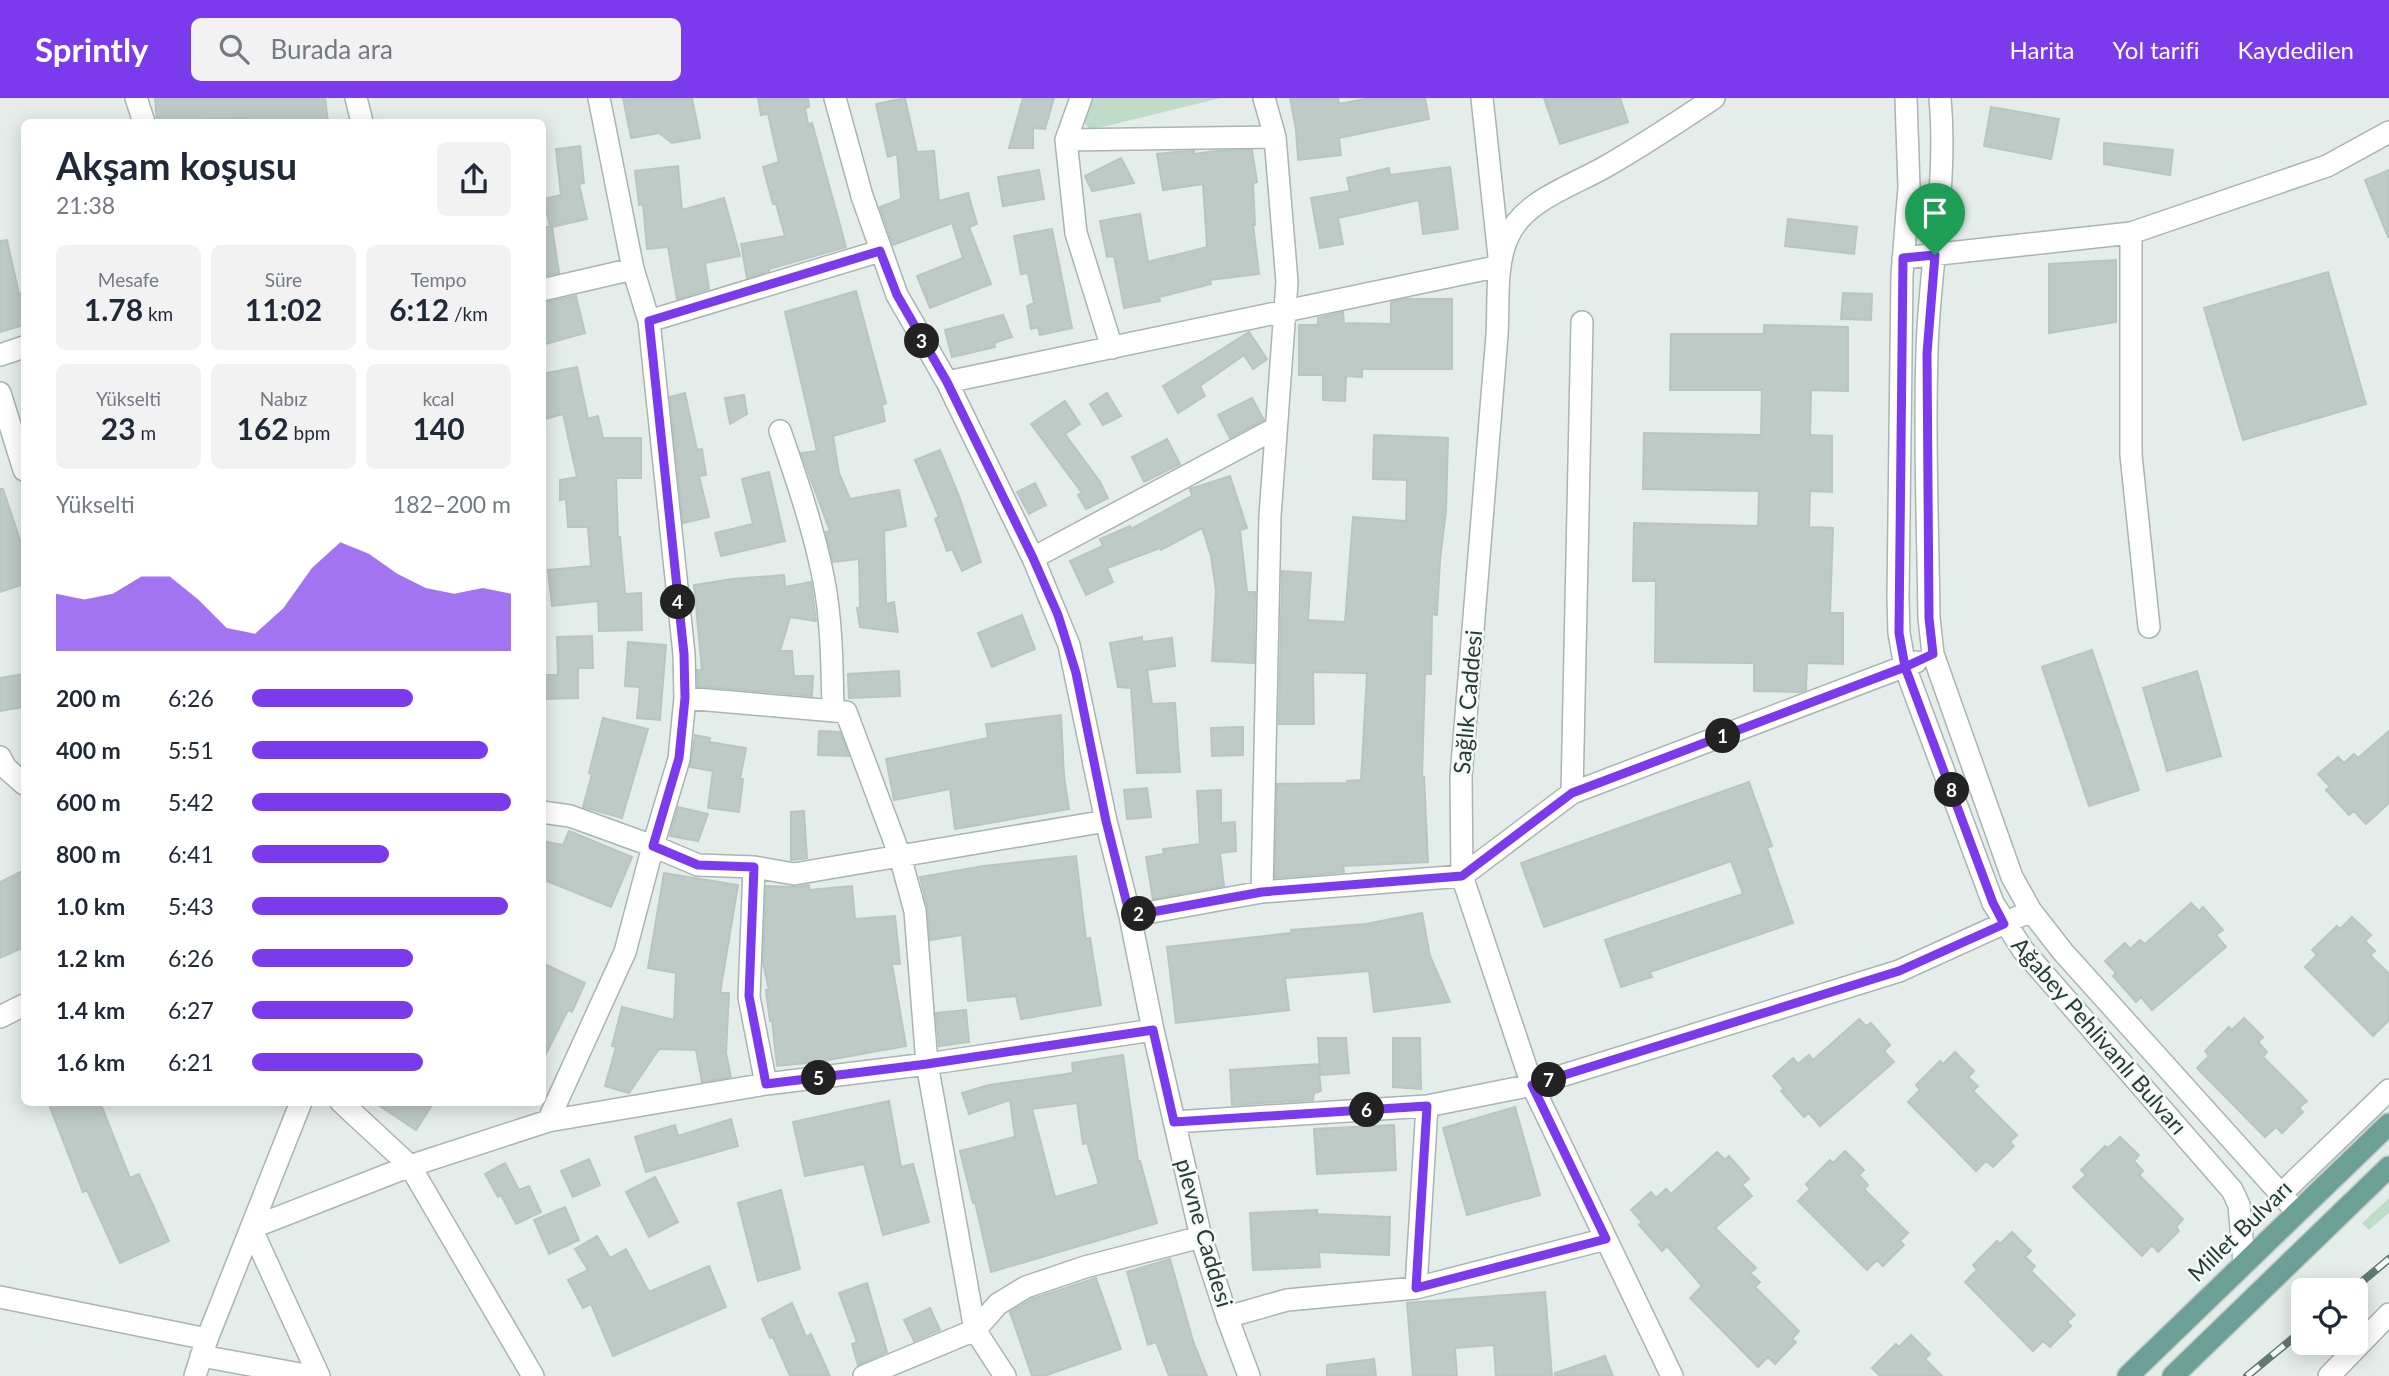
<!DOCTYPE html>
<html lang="tr">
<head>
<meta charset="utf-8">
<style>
  body { margin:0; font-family:Lato,sans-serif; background:#f2f2f3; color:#1f2937; height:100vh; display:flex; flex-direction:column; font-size:26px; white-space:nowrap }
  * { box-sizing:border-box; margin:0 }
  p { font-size:23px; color:#747a83 }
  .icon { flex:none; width:38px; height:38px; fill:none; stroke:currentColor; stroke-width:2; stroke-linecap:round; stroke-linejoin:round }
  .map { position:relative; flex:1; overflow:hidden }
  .sheet { position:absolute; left:21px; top:21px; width:525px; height:987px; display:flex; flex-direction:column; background:#fff; border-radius:10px; box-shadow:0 4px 18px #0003 }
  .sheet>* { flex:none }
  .tools { position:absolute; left:2291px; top:1180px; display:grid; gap:14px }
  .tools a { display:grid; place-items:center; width:77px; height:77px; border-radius:10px; background:#fff; box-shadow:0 4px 18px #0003; font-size:35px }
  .pin { position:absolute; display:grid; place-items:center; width:60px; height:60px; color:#fff; margin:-72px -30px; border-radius:50% 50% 50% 0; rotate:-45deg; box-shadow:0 0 7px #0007 }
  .pin .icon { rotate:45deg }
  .km { position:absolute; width:35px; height:35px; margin:-18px; border-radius:50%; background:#222; color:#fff; font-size:19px; line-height:35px; text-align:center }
  .round { display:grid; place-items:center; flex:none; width:74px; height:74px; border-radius:10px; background:#f2f2f3 }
  .overview { display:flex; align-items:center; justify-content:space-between; height:119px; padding:0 35px }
  h1 { font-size:38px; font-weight:700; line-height:52px }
  .stats { display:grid; grid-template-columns:repeat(3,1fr); gap:10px; height:119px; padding:7px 35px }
  .stats div { display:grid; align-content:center; border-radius:10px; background:#f2f2f3; text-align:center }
  .stats b { font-size:30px; font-weight:700 }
  .stats small { font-size:19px; font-weight:400 }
  .stats p { font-size:19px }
  .chart { height:196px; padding:14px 35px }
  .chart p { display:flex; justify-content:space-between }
  .chart svg { width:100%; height:126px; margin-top:7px; fill:#7c3aed; opacity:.7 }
  ul { padding:0 35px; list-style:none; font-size:23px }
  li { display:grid; grid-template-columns:112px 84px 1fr; align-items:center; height:52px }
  li i { height:18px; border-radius:9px; background:#7c3aed }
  header { display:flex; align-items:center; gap:42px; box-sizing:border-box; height:98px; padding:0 35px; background:#7c3aed; color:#fff }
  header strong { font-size:33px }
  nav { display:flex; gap:38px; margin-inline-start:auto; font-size:24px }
  .search { width:490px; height:63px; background:#f2f2f3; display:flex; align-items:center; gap:18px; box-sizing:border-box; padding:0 24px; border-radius:10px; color:#747a83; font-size:26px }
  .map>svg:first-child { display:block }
  .green { fill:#bfdcc9 }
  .building { fill:#bdcac6; stroke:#b7c6c1; stroke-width:2; fill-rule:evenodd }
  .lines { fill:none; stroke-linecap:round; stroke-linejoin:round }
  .minor-casing { stroke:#a8b5b1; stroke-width:24 }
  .major-casing { stroke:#c2c9c8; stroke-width:24 }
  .minor { stroke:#fff; stroke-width:21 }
  .major { stroke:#6c9f96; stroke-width:21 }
  .rail-casing { stroke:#607974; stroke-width:8 }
  .rail { stroke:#f5f9f8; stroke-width:5; stroke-dasharray:16; stroke-linecap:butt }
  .route-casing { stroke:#fff; stroke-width:14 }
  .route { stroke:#7c3aed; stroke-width:9 }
  .labels { text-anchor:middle; stroke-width:5; stroke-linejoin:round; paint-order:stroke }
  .street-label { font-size:23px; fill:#253d39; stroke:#f5f9f8 }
</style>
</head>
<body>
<header>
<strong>Sprintly</strong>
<div class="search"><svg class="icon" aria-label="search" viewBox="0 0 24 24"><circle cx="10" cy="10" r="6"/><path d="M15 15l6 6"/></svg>Burada ara</div>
<nav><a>Harita</a><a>Yol tarifi</a><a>Kaydedilen</a></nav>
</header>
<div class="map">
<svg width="2389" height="1278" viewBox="0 0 2389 1278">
  <rect width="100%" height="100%" fill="#e5edea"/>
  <!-- green -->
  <path class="green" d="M1091 0H1221L1090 32 1083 23Z
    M2389 1100V1115L2369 1132 2362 1125Z"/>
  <!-- building -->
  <path class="building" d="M155 0H325L328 24H248L247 20 157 24Z
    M623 0H692L700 40 672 45 659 35 631 40Z
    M758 0H808L809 9 805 10 808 26 812 25 846 149 769 171V173L747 180 741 146 785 138 776 106H773L763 69 779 64 768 16 761 17Z
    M905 0 917 54 934 53 939 103 968 95 977 126 969 129 991 186 930 210 917 178 963 160 952 125 893 147 880 109 901 101 897 56 888 59 876 6Z
    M1023 0H1054L1045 31 1033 30V50H1009Z
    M1290 0H1338L1339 6 1370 0H1425L1429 21 1339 40 1341 57 1298 62 1296 31Z
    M1544 0H1620L1628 24 1560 46Z
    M1991 9 2059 21 2051 61 1984 48Z
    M2104 45 2173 52 2170 77 2104 66Z
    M580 48 584 85 579 86 587 121 552 129 559 175 542 178V129H550L544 101 561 97 556 51Z
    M1252 52 1257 84 1253 85 1255 127H1253L1259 176 1210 182 1211 186 1159 199 1160 203 1124 210 1114 158 1107 159 1100 123 1140 116 1148 164 1170 158 1173 165 1172 158 1207 149 1203 86 1163 92 1157 56 1175 54 1194 53V56L1216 53Z
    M1121 60 1134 85 1092 93 1085 78Z
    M678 68 682 112 724 100 740 158 705 165 709 191 677 201 668 149 647 151 643 106 639 107 635 73Z
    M1450 69 1458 131 1423 136 1419 102 1338 120 1343 146 1320 150 1311 100 1350 93 1347 80 1389 70 1390 77Z
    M1039 72 1044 101 1003 108 998 79Z
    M2389 72V139H2388L2365 82Z
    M1788 121 1857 129 1854 156 1785 148Z
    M1052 131 1072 230 1040 237 1038 229 1031 231 1027 208 1034 205 1028 175 1021 176 1014 138Z
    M7 142 19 196 24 195V227L0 234V143Z
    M2116 162V224L2049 235V166Z
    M2328 174 2366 306 2243 342 2204 210Z
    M856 193 886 305 882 307 885 323 833 338 839 375 850 401 899 392 906 428 884 433 886 506 894 504 898 534 860 529 857 510 860 509 859 461 833 464 826 434 830 433 801 355 817 353 785 214Z
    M1843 195 1872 196 1871 222 1841 221Z
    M576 198 585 235 542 247V205Z
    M1406 201H1452V271H1362V279L1346 278 1345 303 1323 302V277H1299V227H1318V220L1343 214 1344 225 1391 226V204Z
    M1003 217 1012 239 994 245 995 249 952 259 945 232Z
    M1764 227 1848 229V293L1811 292 1810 337 1832 338V394L1810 393 1809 429 1833 430 1830 515H1843V566L1807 565 1806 592 1800 594 1754 593V565L1655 564 1656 483H1633L1634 425 1758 428 1759 393 1643 391 1644 335 1761 337 1762 292H1670L1671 236H1764Z
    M1249 234 1267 261 1253 271 1244 257 1200 288 1205 298 1178 315 1163 288Z
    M577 269 588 321 598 318 603 340H641V380H616L618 439H620L625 496 641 495 642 532 599 533 598 503 552 508 548 472 591 468 588 429H568L566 401 560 402V382L577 379 563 316 542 322V276Z
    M685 295 697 352 702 351 706 377 699 378 709 419 683 425 670 299Z
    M1107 295 1121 318 1103 327 1090 306Z
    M744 297 747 316 730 326 725 300Z
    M1252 300 1264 322 1230 340 1218 317Z
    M1065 303 1080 326 1065 336 1100 384 1108 400 1086 411 1078 397 1082 395 1031 326Z
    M1374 337 1448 340 1446 413 1440 462 1437 517 1432 516 1431 576H1425L1422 679H1424L1428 764 1343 768 1344 774 1275 780 1277 686 1347 685V683L1361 682 1367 575 1313 574 1314 626H1279L1282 473 1311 475 1308 522 1345 524 1353 419 1406 423 1407 382 1373 381Z
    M1167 341 1180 366 1144 384 1132 359Z
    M940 352 959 398 981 464 962 473 952 451 947 453 935 421 939 419 915 362Z
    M769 374 785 443 721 458 715 435 753 426 742 381Z
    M1230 378 1247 430 1240 432 1247 494H1255L1254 565 1212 563 1216 492 1211 458 1202 430 1161 452 1160 450 1107 470 1113 484 1086 497 1070 463 1103 448 1100 441 1130 428 1131 431 1192 398 1190 391Z
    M1035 385 1046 407 1029 416 1017 394Z
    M0 391H3L24 454V486L0 494Z
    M784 477 785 489 811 484 816 523 790 519 780 553H792L794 578H813L812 598 698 588 697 572H702L694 487 732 481Z
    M1022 517 1035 551 992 569 978 535Z
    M592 538 593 570H578V600L544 601V577H558L557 539Z
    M1142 539V544L1172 540 1175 568 1147 572 1152 606 1175 605 1180 674 1137 675 1131 590 1118 589 1110 545Z
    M628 544 666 547 660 622 637 620 640 589 625 588Z
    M2092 552 2139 692 2089 708 2042 569Z
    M899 573 900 598 849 600 848 576Z
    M2197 573 2221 658 2167 673 2143 590Z
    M24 576V609L0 613V580Z
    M1061 617 1064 678 1069 711 955 731 950 691 894 702 886 661 988 640 986 626Z
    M603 620 648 631 622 720 583 709 592 676 589 675Z
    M1243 629V657L1212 658 1211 630Z
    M819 633 840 634 849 658 818 657Z
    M2389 633V705L2366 726 2354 713 2349 717 2326 692 2330 689 2318 676 2338 659 2344 665 2354 656 2358 660Z
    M695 637 710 640 709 644 746 650 740 681H743L739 714 708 710 713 673 690 669Z
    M1749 684 1772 748 1767 750 1793 825 1650 874 1652 879 1621 889 1605 842 1743 796 1731 763 1544 829 1521 765Z
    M1147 690 1151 719 1127 721 1124 692Z
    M1221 692V725L1235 724 1236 753 1220 755 1224 788 1153 801 1146 759 1164 756 1163 751 1200 746 1197 693Z
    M678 709 708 716 698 743 670 738Z
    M804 713 807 760 791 762V714Z
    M569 733 632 759 611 809 542 781V743L563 747Z
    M1076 758 1086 841 1090 840 1101 907 1021 921 1016 898 968 903 962 837 930 842 928 812 920 779 984 768Z
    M24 772V849L0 860V784Z
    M664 775 738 787 720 895H729L726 955 731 979 702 984 696 952 659 951 629 995 605 988 616 949 612 948 622 909 674 922 676 875 648 870Z
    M809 787V792L852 788 855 821 895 818 900 866H892L906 948 817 964 777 968 772 923H770L766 892H769L763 865 766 788 796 789Z
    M2191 805 2199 813 2203 809 2223 832 2216 837 2226 849 2152 912 2141 899 2136 904 2113 878 2116 875 2105 863 2125 845 2130 851 2140 842 2145 846Z
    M1422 815 1430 858 1450 904 1374 914 1369 873 1285 880 1289 912 1176 925 1167 849 1291 835V832L1366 826Z
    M2352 819 2371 837 2365 843 2375 853 2370 857 2389 876V922L2373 938 2305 869 2317 857 2312 852 2337 828 2340 831Z
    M542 865 585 885 572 914 568 912 542 964Z
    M966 912 969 944 939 948 936 915Z
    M2244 920 2263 939 2258 944 2267 954 2263 959 2307 1003 2299 1010 2303 1014 2282 1035 2276 1029 2265 1039 2197 970 2209 958 2205 953 2229 929 2232 932Z
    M1859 921 1866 928 1871 925 1890 947 1884 953 1894 964 1820 1028 1809 1015 1804 1019 1781 993 1784 991 1773 978 1793 960 1798 966 1809 957 1813 962Z
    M1318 940H1346L1349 975 1320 977Z
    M1393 940H1420L1421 991 1393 989Z
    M1955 954 1974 973 1968 979 1978 988 1973 993 2017 1037 2010 1044 2014 1048 1993 1069 1986 1063 1976 1073 1908 1004 1920 992 1916 987 1940 963 1943 966Z
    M1123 957 1138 1063H1140L1157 1125 991 1174 975 1104 973 1105 960 1053 1015 1039 1010 1002 969 1016 962 995 989 987 1073 975 1072 965ZM1077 1005 1083 1046 1087 1045 1099 1086 1055 1099 1032 1011Z
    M1318 966 1321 993 1314 995 1313 1002 1232 1007 1230 972Z
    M889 1003 901 1069 913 1066 929 1124 883 1137 864 1066 805 1078 793 1024Z
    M48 1004H100L130 1080 139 1076 169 1143 120 1165 87 1092 83 1094Z
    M374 1004H434L416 1032Z
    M1515 1009 1540 1097 1467 1117 1443 1030Z
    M731 1021 738 1048 646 1074 635 1039 675 1027 678 1038Z
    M1394 1027 1396 1072 1317 1076 1314 1031Z
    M2120 1039 2139 1057 2134 1063 2143 1073 2139 1077 2183 1121 2176 1129 2179 1133 2158 1154 2152 1147 2142 1158 2073 1089 2086 1077 2081 1072 2105 1048 2108 1050Z
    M1845 1053 1864 1072 1859 1077 1868 1087 1864 1091 1908 1135 1900 1143 1904 1147 1883 1168 1877 1162 1867 1172 1798 1103 1810 1091 1806 1086 1830 1062 1833 1065Z
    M1717 1054 1725 1062 1729 1058 1749 1081 1742 1087 1752 1098 1715 1130 1756 1170 1750 1175 1760 1184 1755 1189 1799 1233 1792 1241 1796 1244 1775 1266 1768 1259 1758 1269 1690 1200 1702 1188 1667 1148 1662 1153 1639 1127 1642 1124 1631 1112 1651 1094 1656 1100 1666 1091 1671 1096Z
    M589 1061 600 1087 573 1099 561 1073Z
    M505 1065 519 1092 529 1088 541 1114 516 1126 501 1097 498 1099 485 1076Z
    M655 1079 678 1124 649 1139 626 1094Z
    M781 1092 800 1171 758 1183 738 1105Z
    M565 1109 579 1142 549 1156 534 1122Z
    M1317 1112V1116L1390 1119 1389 1157 1319 1154 1320 1169 1253 1172 1250 1115Z
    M2012 1134 2031 1153 2025 1159 2035 1168 2031 1173 2075 1217 2067 1224 2071 1228 2050 1249 2043 1243 2033 1253 1965 1184 1977 1172 1973 1167 1997 1143 2000 1146Z
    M597 1138 610 1160 626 1151 649 1194 709 1168 726 1209 613 1258 591 1206 583 1210 568 1182 588 1172 575 1151Z
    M1170 1161 1193 1243 1207 1278H1169L1156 1244 1148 1247 1127 1174Z
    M1096 1180 1121 1251 1044 1278H1032L1010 1214 1032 1201Z
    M867 1185 887 1254 858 1267 852 1246 857 1244 839 1195Z
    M1545 1194 1552 1278H1496L1494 1247 1455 1250 1457 1278H1413L1407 1205Z
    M792 1205 806 1239 811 1236 830 1278H790L773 1239 770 1240 762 1221Z
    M930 1210 940 1232 914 1243 904 1222Z
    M1911 1237 1930 1256 1925 1261 1942 1278H1880L1872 1270 1896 1246 1899 1249Z
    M1605 1258 1613 1278H1555V1275Z
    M1374 1261 1376 1278H1327V1267Z"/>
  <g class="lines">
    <!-- minor casing -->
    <g class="minor-casing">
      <path id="minor" d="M136 0 144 24
        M356 0 362 24
        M835 0 862 98 897 197 947 284 1033 460 1069 547 1106 723 1130 818 1153 932 1201 1139 1227 1219 1249 1278
        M1081 0 1066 42 1076 135 1112 250
        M1906 0 1909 89 1902 177 1898 500 1899 535 1905 569 1993 805 2023 852 2232 1092 2239 1107 2244 1165
        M1940 0C1948 86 1929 169 1927 254 1924 343 1928 432 1929 520L1933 556 2012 779 2031 813 2063 854 2297 1114
        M1066 42 1275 39
        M2131 135V357L2149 529
        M1903 160 2131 135 2327 68 2389 34
        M542 192 633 171
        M649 223 880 153
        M0 257 24 249
        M947 284 1500 168 1482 0
        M0 295 24 372
        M780 333C797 382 814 432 824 483 832 526 832 569 833 613
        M1033 460 1276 330
        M685 600 846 614 900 758 915 813 927 966 975 1232 1005 1278
        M0 659 6 670 24 686
        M1572 695 1582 224
        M542 714 570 718 653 748 698 767 754 769 794 776 1106 723
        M754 769 749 899 766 986
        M1262 794 1270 418 1287 184 1275 39 1264 0
        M1130 818 1262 794 1462 778 1572 695 1916 564
        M0 919 24 907
        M341 1004 410 1068 533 1278
        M548 1023 625 854 653 748 679 661 685 600 684 556 649 223 633 171 599 0
        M1174 1024 1427 1008 1532 987 1899 873 2031 813
        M2281 1096 2389 992
        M1416 1190 1427 1008
        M0 1199 207 1241
        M1227 1219 1287 1202 1416 1190 1606 1141
        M201 1258 311 1278
        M195 1278 207 1241 301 1004
        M319 1278 251 1130 410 1068 548 1023 766 986 927 966 1153 932
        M864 1278 975 1232 998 1206 1026 1189 1085 1169 1201 1139
        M1672 1278 1532 987 1462 778 1461 679 1497 237C1499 206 1495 169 1507 141 1522 103 1572 88 1605 69 1642 48 1678 24 1714 0
        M2329 1278 2389 1216"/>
    </g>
    <!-- major casing -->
    <g class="major-casing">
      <path id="major" d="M2128 1278 2389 1026
        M2173 1278 2389 1069"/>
    </g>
    <!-- minor -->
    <use href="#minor" class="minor"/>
    <!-- major -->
    <use href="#major" class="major"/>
    <!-- rail casing -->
    <g class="rail-casing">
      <path id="rail" d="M2352 1192 2389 1161
        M2247 1278 2303 1232"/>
    </g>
    <!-- rail -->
    <use href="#rail" class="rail"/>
  </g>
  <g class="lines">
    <!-- route casing -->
    <g class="route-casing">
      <path id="route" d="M1935 157 1927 255 1929 520 1933 556 1905 569 1572 695 1462 778 1262 794 1130 818 1106 723 1076 575 1058 517 1033 460 947 284 897 197 880 153 649 223 684 556 685 600 679 660 653 748 698 767 754 769 749 898 766 986 927 966 1153 932 1174 1024 1427 1008 1416 1190 1606 1141 1532 987 1899 873 2004 826 1993 805 1905 569 1899 535 1903 160 1935 157"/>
    </g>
    <!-- route -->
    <use href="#route" class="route"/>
  </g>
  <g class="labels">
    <!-- street labels -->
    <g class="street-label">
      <text transform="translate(1468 604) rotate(-85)" y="8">Sağlık Caddesi</text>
      <text transform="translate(2099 938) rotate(49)" y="8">Ağabey Pehlivanlı Bulvarı</text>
      <text transform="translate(2240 1133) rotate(-44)" y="8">Millet Bulvarı</text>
      <text transform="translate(1204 1135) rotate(74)" y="8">plevne Caddesi</text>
    </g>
  </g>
</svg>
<div class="tools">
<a><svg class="icon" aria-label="locate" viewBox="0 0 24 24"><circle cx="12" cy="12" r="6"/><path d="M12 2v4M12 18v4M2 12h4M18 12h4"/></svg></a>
</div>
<div class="pin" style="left:1935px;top:157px;background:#1e9e55"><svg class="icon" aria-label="arrive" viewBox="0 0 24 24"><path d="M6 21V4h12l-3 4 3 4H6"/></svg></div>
<b class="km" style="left:1723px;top:638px">1</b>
<b class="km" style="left:1139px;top:816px">2</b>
<b class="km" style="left:922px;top:243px">3</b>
<b class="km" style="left:678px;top:504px">4</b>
<b class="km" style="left:819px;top:980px">5</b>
<b class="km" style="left:1367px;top:1012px">6</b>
<b class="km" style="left:1549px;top:982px">7</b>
<b class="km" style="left:1952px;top:692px">8</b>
<section class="sheet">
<div class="overview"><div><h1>Akşam koşusu</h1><p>21:38</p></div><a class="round"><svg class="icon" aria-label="share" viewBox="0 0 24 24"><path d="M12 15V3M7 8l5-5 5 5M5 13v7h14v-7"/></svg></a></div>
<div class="stats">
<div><p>Mesafe</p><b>1.78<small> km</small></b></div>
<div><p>Süre</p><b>11:02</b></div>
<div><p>Tempo</p><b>6:12<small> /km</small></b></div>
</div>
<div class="stats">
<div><p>Yükselti</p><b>23<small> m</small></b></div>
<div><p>Nabız</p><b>162<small> bpm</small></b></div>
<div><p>kcal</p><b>140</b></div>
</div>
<div class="chart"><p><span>Yükselti</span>182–200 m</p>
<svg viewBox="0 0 160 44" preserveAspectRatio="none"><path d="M0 44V24L10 26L20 24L30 18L40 18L50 26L60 36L70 38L80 29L90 15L100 6L110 10L120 17L130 22L140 24L150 22L160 24V44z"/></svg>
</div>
<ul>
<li><b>200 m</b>6:26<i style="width:62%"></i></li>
<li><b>400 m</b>5:51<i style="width:91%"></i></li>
<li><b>600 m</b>5:42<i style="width:100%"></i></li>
<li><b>800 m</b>6:41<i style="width:53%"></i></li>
<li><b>1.0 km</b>5:43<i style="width:99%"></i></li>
<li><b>1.2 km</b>6:26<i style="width:62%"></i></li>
<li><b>1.4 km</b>6:27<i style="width:62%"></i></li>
<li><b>1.6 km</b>6:21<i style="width:66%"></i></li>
</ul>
</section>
</div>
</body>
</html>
